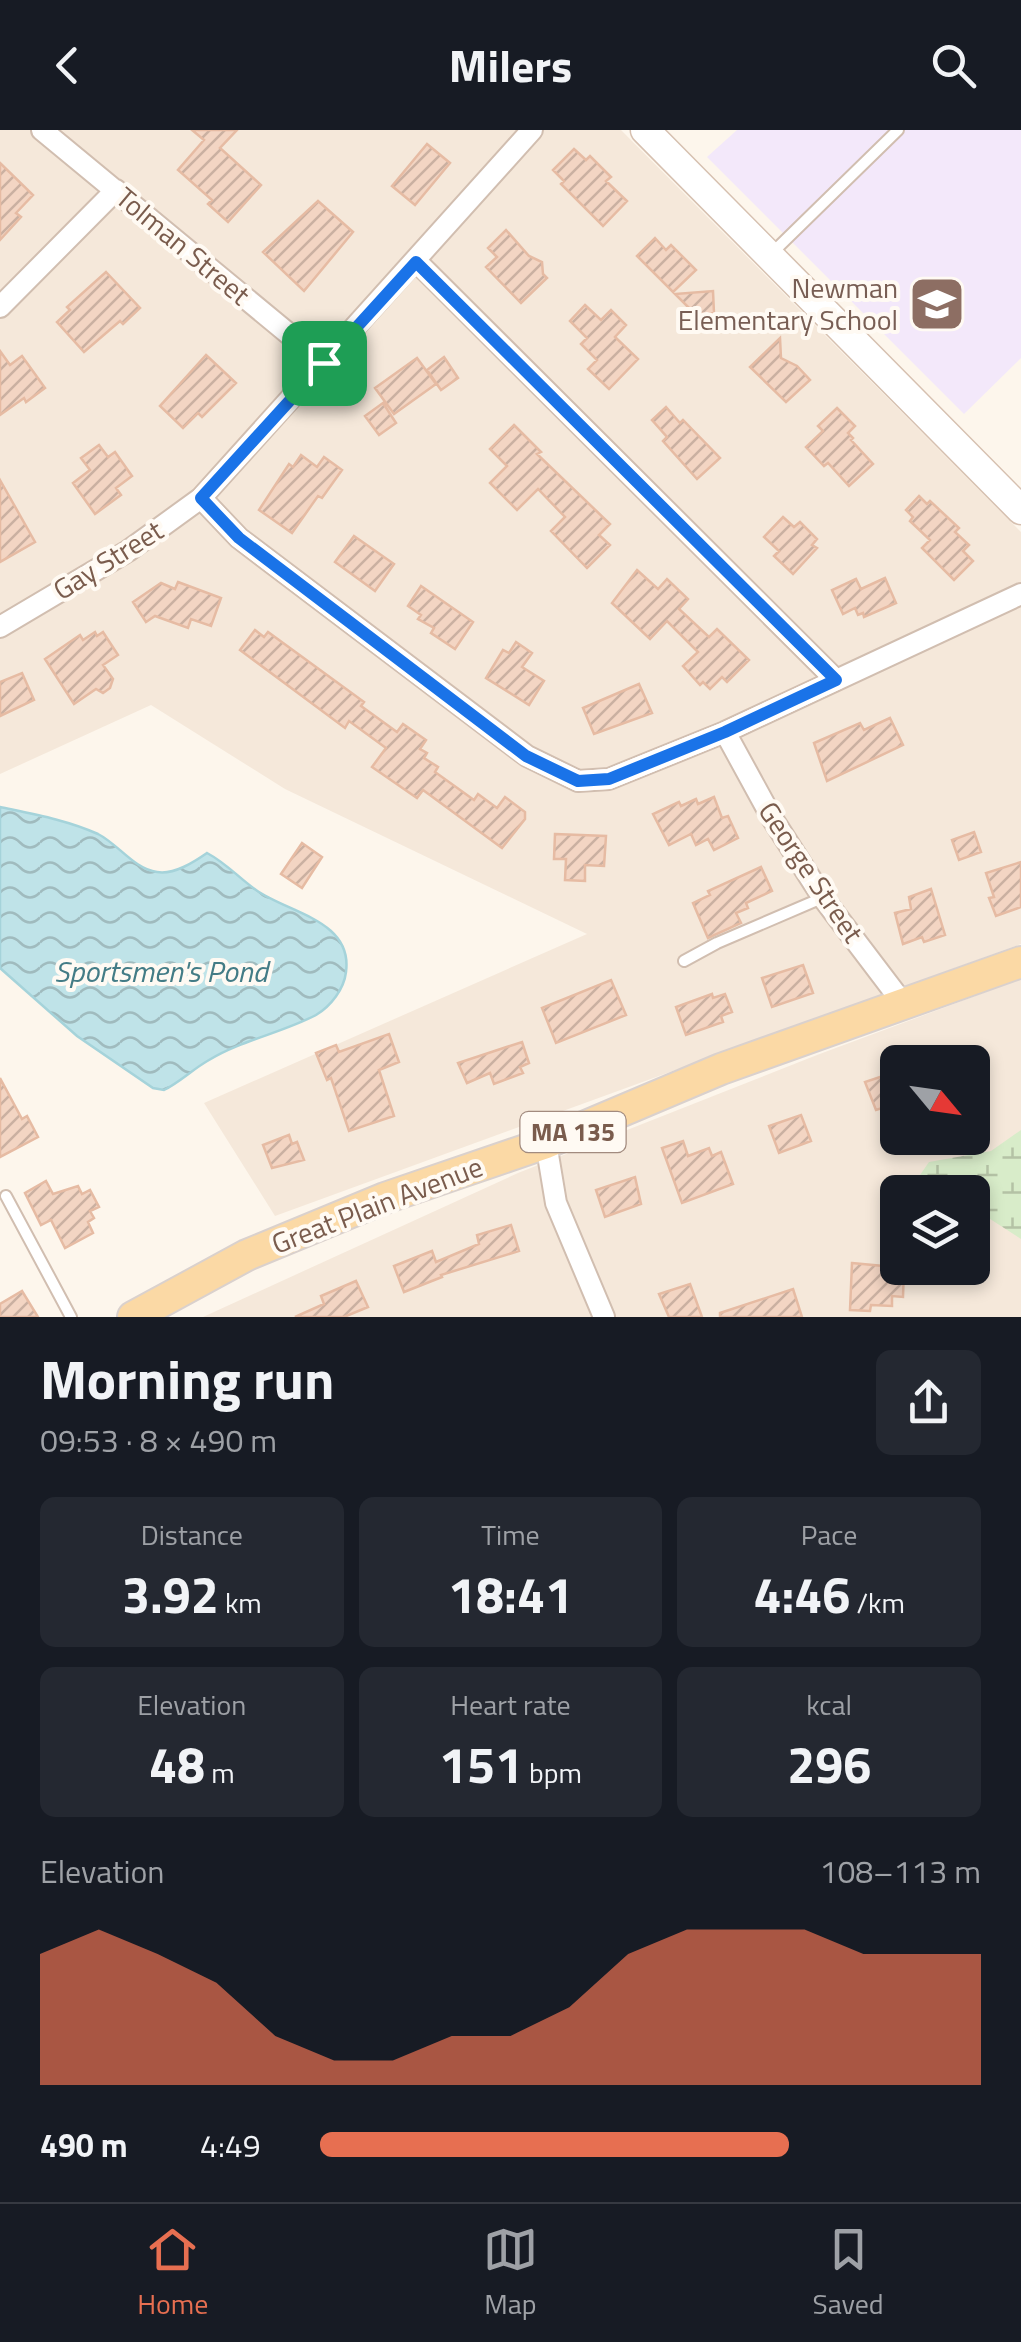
<!DOCTYPE html>
<html lang="en">
<head>
<meta charset="utf-8">
<style>
  body { margin:0; font-family:"Titillium Web",sans-serif; background:#242831; color:#f1f3f6; height:100vh; display:flex; flex-direction:column; font-size:38px; white-space:nowrap }
  * { box-sizing:border-box; margin:0 }
  p { font-size:32px; color:#9ea1a6 }
  .icon { flex:none; width:55px; height:55px; fill:none; stroke:currentColor; stroke-width:2; stroke-linecap:round; stroke-linejoin:round }
  .map { position:relative; height:1187px; overflow:hidden }
  .side { display:flex; flex-direction:column; background:#171b24; flex:1 }
  .side>* { flex:none }
  .needle { width:65px; rotate:119deg }
  .controls { position:absolute; left:880px; top:915px; display:grid; gap:20px }
  .controls a { display:grid; place-items:center; width:110px; height:110px; border-radius:15px; background:#171b24; box-shadow:0 5px 15px #0003; font-size:50px }
  .pin { position:absolute; display:grid; place-items:center; width:85px; height:85px; color:#fff; margin:-42px; border-radius:20px; box-shadow:0 5px 15px #0006 }
  .round { display:grid; place-items:center; flex:none; width:105px; height:105px; border-radius:15px; background:#242831 }
  .summary { display:flex; align-items:center; justify-content:space-between; height:170px; padding:0 40px }
  h1 { font-size:55px; font-weight:700; line-height:75px }
  .stats { display:grid; grid-template-columns:repeat(3,1fr); gap:15px; height:170px; padding:10px 40px }
  .stats div { display:grid; align-content:center; border-radius:15px; background:#242831; text-align:center }
  .stats b { font-size:50px; font-weight:700 }
  .stats small { font-size:28px; font-weight:400 }
  .stats p { font-size:28px }
  .chart { height:280px; padding:20px 40px }
  .chart p { display:flex; justify-content:space-between }
  .chart svg { width:100%; height:180px; margin-top:10px; fill:#e76f51; opacity:.7 }
  ul { padding:0 40px; list-style:none; font-size:32px }
  li { display:grid; grid-template-columns:160px 120px 1fr; align-items:center; height:75px }
  li i { height:25px; border-radius:12px; background:#e76f51 }
  header { display:flex; justify-content:space-between; align-items:center; height:130px; padding:0 40px; background:#171b24; font-size:45px; font-weight:700 }
  .menu { display:flex; justify-content:space-around; align-items:center; height:140px; border-top:2px solid #363941; background:#171b24; font-size:28px; color:#9ea1a6 }
  .menu a { display:grid; justify-items:center; gap:5px }
  .menu .current { color:#e76f51 }
  .map>svg:first-child { display:block }
  .residential { fill:#f5e8da; fill-rule:evenodd }
  .education { fill:#f3e8fa }
  .wetland { fill:url(#wetland-marsh) }
  .water { fill:url(#water-waves); stroke:#a5d3da; stroke-width:2.5 }
  .building { fill:url(#building-hatch); stroke:#e6bba3; stroke-width:2.5 }
  .lines { fill:none; stroke-linecap:round; stroke-linejoin:round }
  .lane-casing { stroke:#d1beb0; stroke-width:14 }
  .street-casing { stroke:#d1beb0; stroke-width:24 }
  .secondary-casing { stroke:#d6c0b0; stroke-width:31 }
  .primary-casing { stroke:#dad1cd; stroke-width:34 }
  .lane { stroke:#fff; stroke-width:10 }
  .street { stroke:#fff; stroke-width:20 }
  .secondary { stroke:#fff; stroke-width:28 }
  .primary { stroke:#fbd9a5; stroke-width:30 }
  .route-casing { stroke:#fff; stroke-width:20 }
  .route { stroke:#1a73e8; stroke-width:12 }
  .labels { text-anchor:middle; stroke-width:8; stroke-linejoin:round; paint-order:stroke }
  .shield { fill:#fffaf3; stroke:#a28b7f; stroke-width:2.5 }
  .shield-label { font-size:25px; font-weight:bold; fill:#7a5c4d }
  .street-label { font-size:28px; fill:#7a5c4d; stroke:#fffaf3 }
  .education-label { font-size:28px; fill:#785e54; stroke:#fffaf3; text-anchor:end }
  .water-label { font-size:30px; font-style:italic; fill:#437c86; stroke:#fffaf3 }
</style>
</head>
<body>
<header><svg class="icon" aria-label="back" viewBox="0 0 24 24"><path d="M15 5l-7 7 7 7"/></svg>Milers<svg class="icon" aria-label="search" viewBox="0 0 24 24"><circle cx="10" cy="10" r="6"/><path d="M15 15l6 6"/></svg></header>
<div class="map">
<svg width="1021" height="1187" viewBox="0 0 1021 1187">
  <defs>
    <pattern id="wetland-marsh" width="20" height="14" patternUnits="userSpaceOnUse" patternTransform="scale(2.5)"><rect width="20" height="14" fill="#d8ecc9"/><path d="M1 5h8M5 5V1M11 12h8M15 12V8" fill="none" stroke="#b4c2a5"/></pattern>
    <pattern id="water-waves" width="16" height="10" patternUnits="userSpaceOnUse" patternTransform="scale(2.5)"><rect width="16" height="10" fill="#bfe3e8"/><path d="M0 5q4-4 8 0t8 0" fill="none" stroke="#a0bbbe"/></pattern>
    <pattern id="building-hatch" width="6" height="6" patternUnits="userSpaceOnUse" patternTransform="scale(2.5)"><rect width="6" height="6" fill="#f3d5c3"/><path d="M-1 1l2-2M0 6l6-6M5 7l2-2" fill="none" stroke="#cab0a1"/></pattern>
  </defs>
  <rect width="100%" height="100%" fill="#fdf6ec"/>
  <!-- residential -->
  <path class="residential" d="M0 0H621L1021 402V814L275 1086 204 973 587 804 285 659 151 575 0 644Z
    M1021 849V1187H203L518 1043 817 925ZM898 932H972V1008H898ZM898 1062H972V1138H898Z"/>
  <!-- education -->
  <path class="education" d="M737 0H1021V228L964 284 707 27Z"/>
  <!-- wetland -->
  <path class="wetland" d="M1021 1000V1109L973 1078 972 1062H948L920 1045 929 1032 991 1021Z"/>
  <!-- water -->
  <path class="water" d="M0 677C33 684 67 690 98 704 118 714 134 739 157 742 174 745 194 732 207 723 226 733 239 748 256 760 288 783 353 790 346 842 344 859 331 876 316 885 282 903 242 910 209 930 193 939 180 952 164 960L153 958 77 906 0 838Z"/>
  <!-- building -->
  <path class="building" d="M192 0H237L220 18 261 55 228 92 208 74 212 70 178 40 204 10Z
    M427 14 450 33 415 75 392 56Z
    M574 19 586 30 590 26 611 47 606 51 627 71 603 96 561 54 564 51 553 40Z
    M0 33 33 65 16 83 21 87 0 110Z
    M318 71 353 102 304 161 263 122Z
    M506 100 529 126 542 132 543 144 547 148 521 173 486 137 497 127 488 118Z
    M655 108 666 120 671 115 696 140 673 162 637 126Z
    M106 142 140 178 123 194 120 191 84 222 57 192 70 180 67 177Z
    M713 161 714 183 695 184 675 164Z
    M585 175 601 190 611 180 626 195 615 207 638 229 609 259 588 239 597 230 581 214 587 208 570 191Z
    M780 208 781 228 797 236 810 250 786 272 750 237Z
    M0 221 10 235 22 226 45 258 26 272 24 268 0 285Z
    M206 225 236 253 202 287 198 283 183 298 160 276Z
    M444 227 458 248 441 260 427 240Z
    M417 228 436 254 394 284 375 258Z
    M383 273 396 293 379 305 365 286Z
    M666 277 680 293 683 290 720 328 697 349 663 311 667 307 652 290Z
    M837 278 855 296 848 303 853 308 851 310 873 334 849 356 828 333 824 336 806 317 823 301 818 296Z
    M514 295 541 322 537 324 610 394 599 405 610 415 587 438 551 401 565 387 538 359 517 380 490 353 507 336 490 319Z
    M99 315 108 327 115 322 132 346 116 358 121 365 95 384 73 353 90 340 81 328Z
    M301 325 317 337 324 327 342 340 322 368 318 366 292 403 259 380 289 334 293 337Z
    M0 350 35 412 0 432Z
    M919 366 927 374 930 371 959 398 955 402 969 415 963 421 973 431 954 450 922 418 930 410 910 391 913 387 906 380Z
    M783 387 794 397 800 392 817 409 812 415 817 418 793 444 774 426 779 421 764 407Z
    M354 406 394 434 375 461 335 432Z
    M637 440 658 459 667 449 688 469 679 479 709 507 717 499 749 530 727 552 722 547 710 559 703 552 700 555 683 536 698 522 667 491 650 509 612 473Z
    M885 448 896 473 864 487 863 483 858 485 855 478 843 484 832 460 856 449 861 459Z
    M178 452 221 468 211 496 191 489 188 498 155 486 146 492 133 472 161 453 175 459Z
    M421 456 473 492 455 519 431 503 434 498 418 489 421 485 408 476Z
    M255 500 264 507 268 502 364 572 361 576 397 602 403 594 426 610 420 619 427 623 424 628 438 637 435 642 474 670 478 664 497 678 505 667 525 682V689L502 718 423 660 417 668 372 637 386 618 349 591 345 598 240 520Z
    M95 502 97 506 103 502 118 525 103 535 113 549 110 558 103 563 96 559 74 574 45 529 80 505 83 510Z
    M516 512 532 523 522 537 544 551 529 575 486 548 503 520 509 523Z
    M22 543 34 570 0 586V552Z
    M639 554 652 583 594 604 583 578Z
    M890 588 903 615 827 651 814 613 860 593 864 600Z
    M714 667 722 688 728 686 738 708 714 720 708 709 696 715 691 704 669 715 653 684 679 672 681 676 696 669 698 674Z
    M974 702 981 722 959 730 952 710Z
    M555 704 606 706 604 736 585 735V751L565 750 566 729H554Z
    M302 713 322 727 302 758 281 744Z
    M1021 732V777L996 786 989 768 994 767 986 743Z
    M761 737 772 761 746 773 748 778 736 783 741 793 708 808 693 773 710 765 708 761Z
    M931 759 945 805 924 812 922 807 903 814 895 783 911 779 909 767Z
    M803 835 813 863 772 877 762 848Z
    M611 850 626 885 556 913 542 878Z
    M712 864 713 868 725 864 732 882 721 886 723 892 686 905 676 877Z
    M389 904 399 932 379 940 394 986 349 1001 331 948 327 950 316 923 336 915 339 922Z
    M522 912 529 933 520 937 523 943 494 954 490 943 467 953 458 933Z
    M898 941V973L876 980 865 952Z
    M0 948 22 989 27 986 38 1007 0 1027Z
    M801 985 811 1011 779 1023 769 996Z
    M289 1005 292 1014 297 1012 304 1030 272 1038 263 1015Z
    M683 1011 688 1026 709 1018 712 1026 721 1022 733 1054 682 1073 662 1018Z
    M635 1047 641 1074 605 1087 596 1060Z
    M46 1051 53 1064 78 1056 82 1064 90 1060 99 1077 90 1081 94 1088 88 1092 93 1103 65 1118 51 1090 41 1095 25 1063Z
    M511 1095 519 1121 441 1145 442 1147 404 1162 394 1136 432 1121 436 1132 479 1114 477 1105Z
    M852 1133 904 1138 903 1167 892 1166V1176L871 1175 870 1181 850 1180Z
    M356 1151 368 1177 344 1187H295L324 1174 321 1166Z
    M690 1154 702 1187H669L659 1164Z
    M793 1159 802 1187H720V1183Z
    M22 1161 38 1187H0V1174Z"/>
  <g class="lines">
    <!-- lane casing -->
    <g class="lane-casing">
      <path id="lane" d="M770 125 898 0
        M684 831 717 813 822 768
        M6 1066 71 1187"/>
    </g>
    <!-- street casing -->
    <g class="street-casing">
      <path id="street" d="M42 0 324 233
        M416 131 836 550
        M0 177 116 60
        M201 368 239 408 527 626 578 651 609 649 725 602 1021 464
        M0 497 128 421 201 368 532 0
        M725 602 772 688 823 768 905 876
        M546 1013 556 1073 604 1187"/>
    </g>
    <!-- secondary casing -->
    <g class="secondary-casing">
      <path id="secondary" d="M645 0 1021 380"/>
    </g>
    <!-- primary casing -->
    <g class="primary-casing">
      <path id="primary" d="M133 1187 247 1125 385 1068 546 1013 721 939 1021 832"/>
    </g>
    <!-- lane -->
    <use href="#lane" class="lane"/>
    <!-- street -->
    <use href="#street" class="street"/>
    <!-- secondary -->
    <use href="#secondary" class="secondary"/>
    <!-- primary -->
    <use href="#primary" class="primary"/>
  </g>
  <g class="lines">
    <!-- route casing -->
    <g class="route-casing">
      <path id="route" d="M416 132 836 550 725 602 609 649 578 651 526 626 239 408 201 368Z"/>
    </g>
    <!-- route -->
    <use href="#route" class="route"/>
  </g>
  <!-- icons -->
  <defs>
    <g id="school-square" transform="scale(2.875)"><rect x="-9" y="-9" width="18" height="18" rx="4" fill="#8d6e63" stroke="#fffaf3"/><path d="M0-5L7-2L0 1L-7-2ZM-4 1L0 2.5L4 1V4Q0 6-4 4Z" fill="#fff"/></g>
  </defs>
  <g fill-rule="evenodd">
    <use href="#school-square" x="937" y="174"/>
  </g>
  <g class="labels">
    <!-- shield labels -->
    <rect class="shield" x="520.5" y="982" width="105" height="40" rx="8"/>
    <g class="shield-label">
      <text x="573" y="1011">MA 135</text>
    </g>
    <!-- street labels -->
    <g class="street-label">
      <text transform="translate(183 116) rotate(40)" y="10">Tolman Street</text>
      <text transform="translate(108 430) rotate(-32)" y="10">Gay Street</text>
      <text transform="translate(811 742) rotate(56)" y="10">George Street</text>
      <text transform="translate(377 1075) rotate(-21)" y="10">Great Plain Avenue</text>
    </g>
    <!-- education labels -->
    <g class="education-label">
      <text x="898" y="168">Newman<tspan x="898" dy="32">Elementary School</tspan></text>
    </g>
    <!-- water labels -->
    <g class="water-label">
      <text x="161" y="852">Sportsmen's Pond</text>
    </g>
  </g>
</svg>
<div class="controls">
<a><svg class="needle" viewBox="-14 -14 28 28"><path d="M0-13l5 13h-10z" fill="#e53935"/><path d="M0 13l5-13h-10z" fill="#9ea1a6"/></svg></a>
<a><svg class="icon" aria-label="layers" viewBox="0 0 24 24"><path d="M12 4l9 5-9 5-9-5zM3 14l9 5 9-5"/></svg></a>
</div>
<div class="pin" style="left:324px;top:233px;background:#1e9e55"><svg class="icon" aria-label="arrive" viewBox="0 0 24 24"><path d="M6 21V4h12l-3 4 3 4H6"/></svg></div>
</div>
<section class="side">
<div class="summary"><div><h1>Morning run</h1><p>09:53 · 8 × 490 m</p></div><a class="round"><svg class="icon" aria-label="share" viewBox="0 0 24 24"><path d="M12 15V3M7 8l5-5 5 5M5 13v7h14v-7"/></svg></a></div>
<div class="stats">
<div><p>Distance</p><b>3.92<small> km</small></b></div>
<div><p>Time</p><b>18:41</b></div>
<div><p>Pace</p><b>4:46<small> /km</small></b></div>
</div>
<div class="stats">
<div><p>Elevation</p><b>48<small> m</small></b></div>
<div><p>Heart rate</p><b>151<small> bpm</small></b></div>
<div><p>kcal</p><b>296</b></div>
</div>
<div class="chart"><p><span>Elevation</span>108–113 m</p>
<svg viewBox="0 0 160 44" preserveAspectRatio="none"><path d="M0 44V12L10 6L20 12L30 19L40 32L50 38L60 38L70 32L80 32L90 25L100 12L110 6L120 6L130 6L140 12L150 12L160 12V44z"/></svg>
</div>
<ul>
<li><b>490 m</b>4:49<i style="width:71%"></i></li>
</ul>
</section>
<nav class="menu">
<a class="current"><svg class="icon" aria-label="home" viewBox="0 0 24 24"><path d="M3 11l9-7 9 7M6 9v11h12V9"/></svg>Home</a>
<a><svg class="icon" aria-label="map" viewBox="0 0 24 24"><path d="M3 6l6-2 6 2 6-2v14l-6 2-6-2-6 2zM9 4v14M15 6v14"/></svg>Map</a>
<a><svg class="icon" aria-label="saved" viewBox="0 0 24 24"><path d="M7 4h10v16l-5-4-5 4z"/></svg>Saved</a>
</nav>
</body>
</html>
